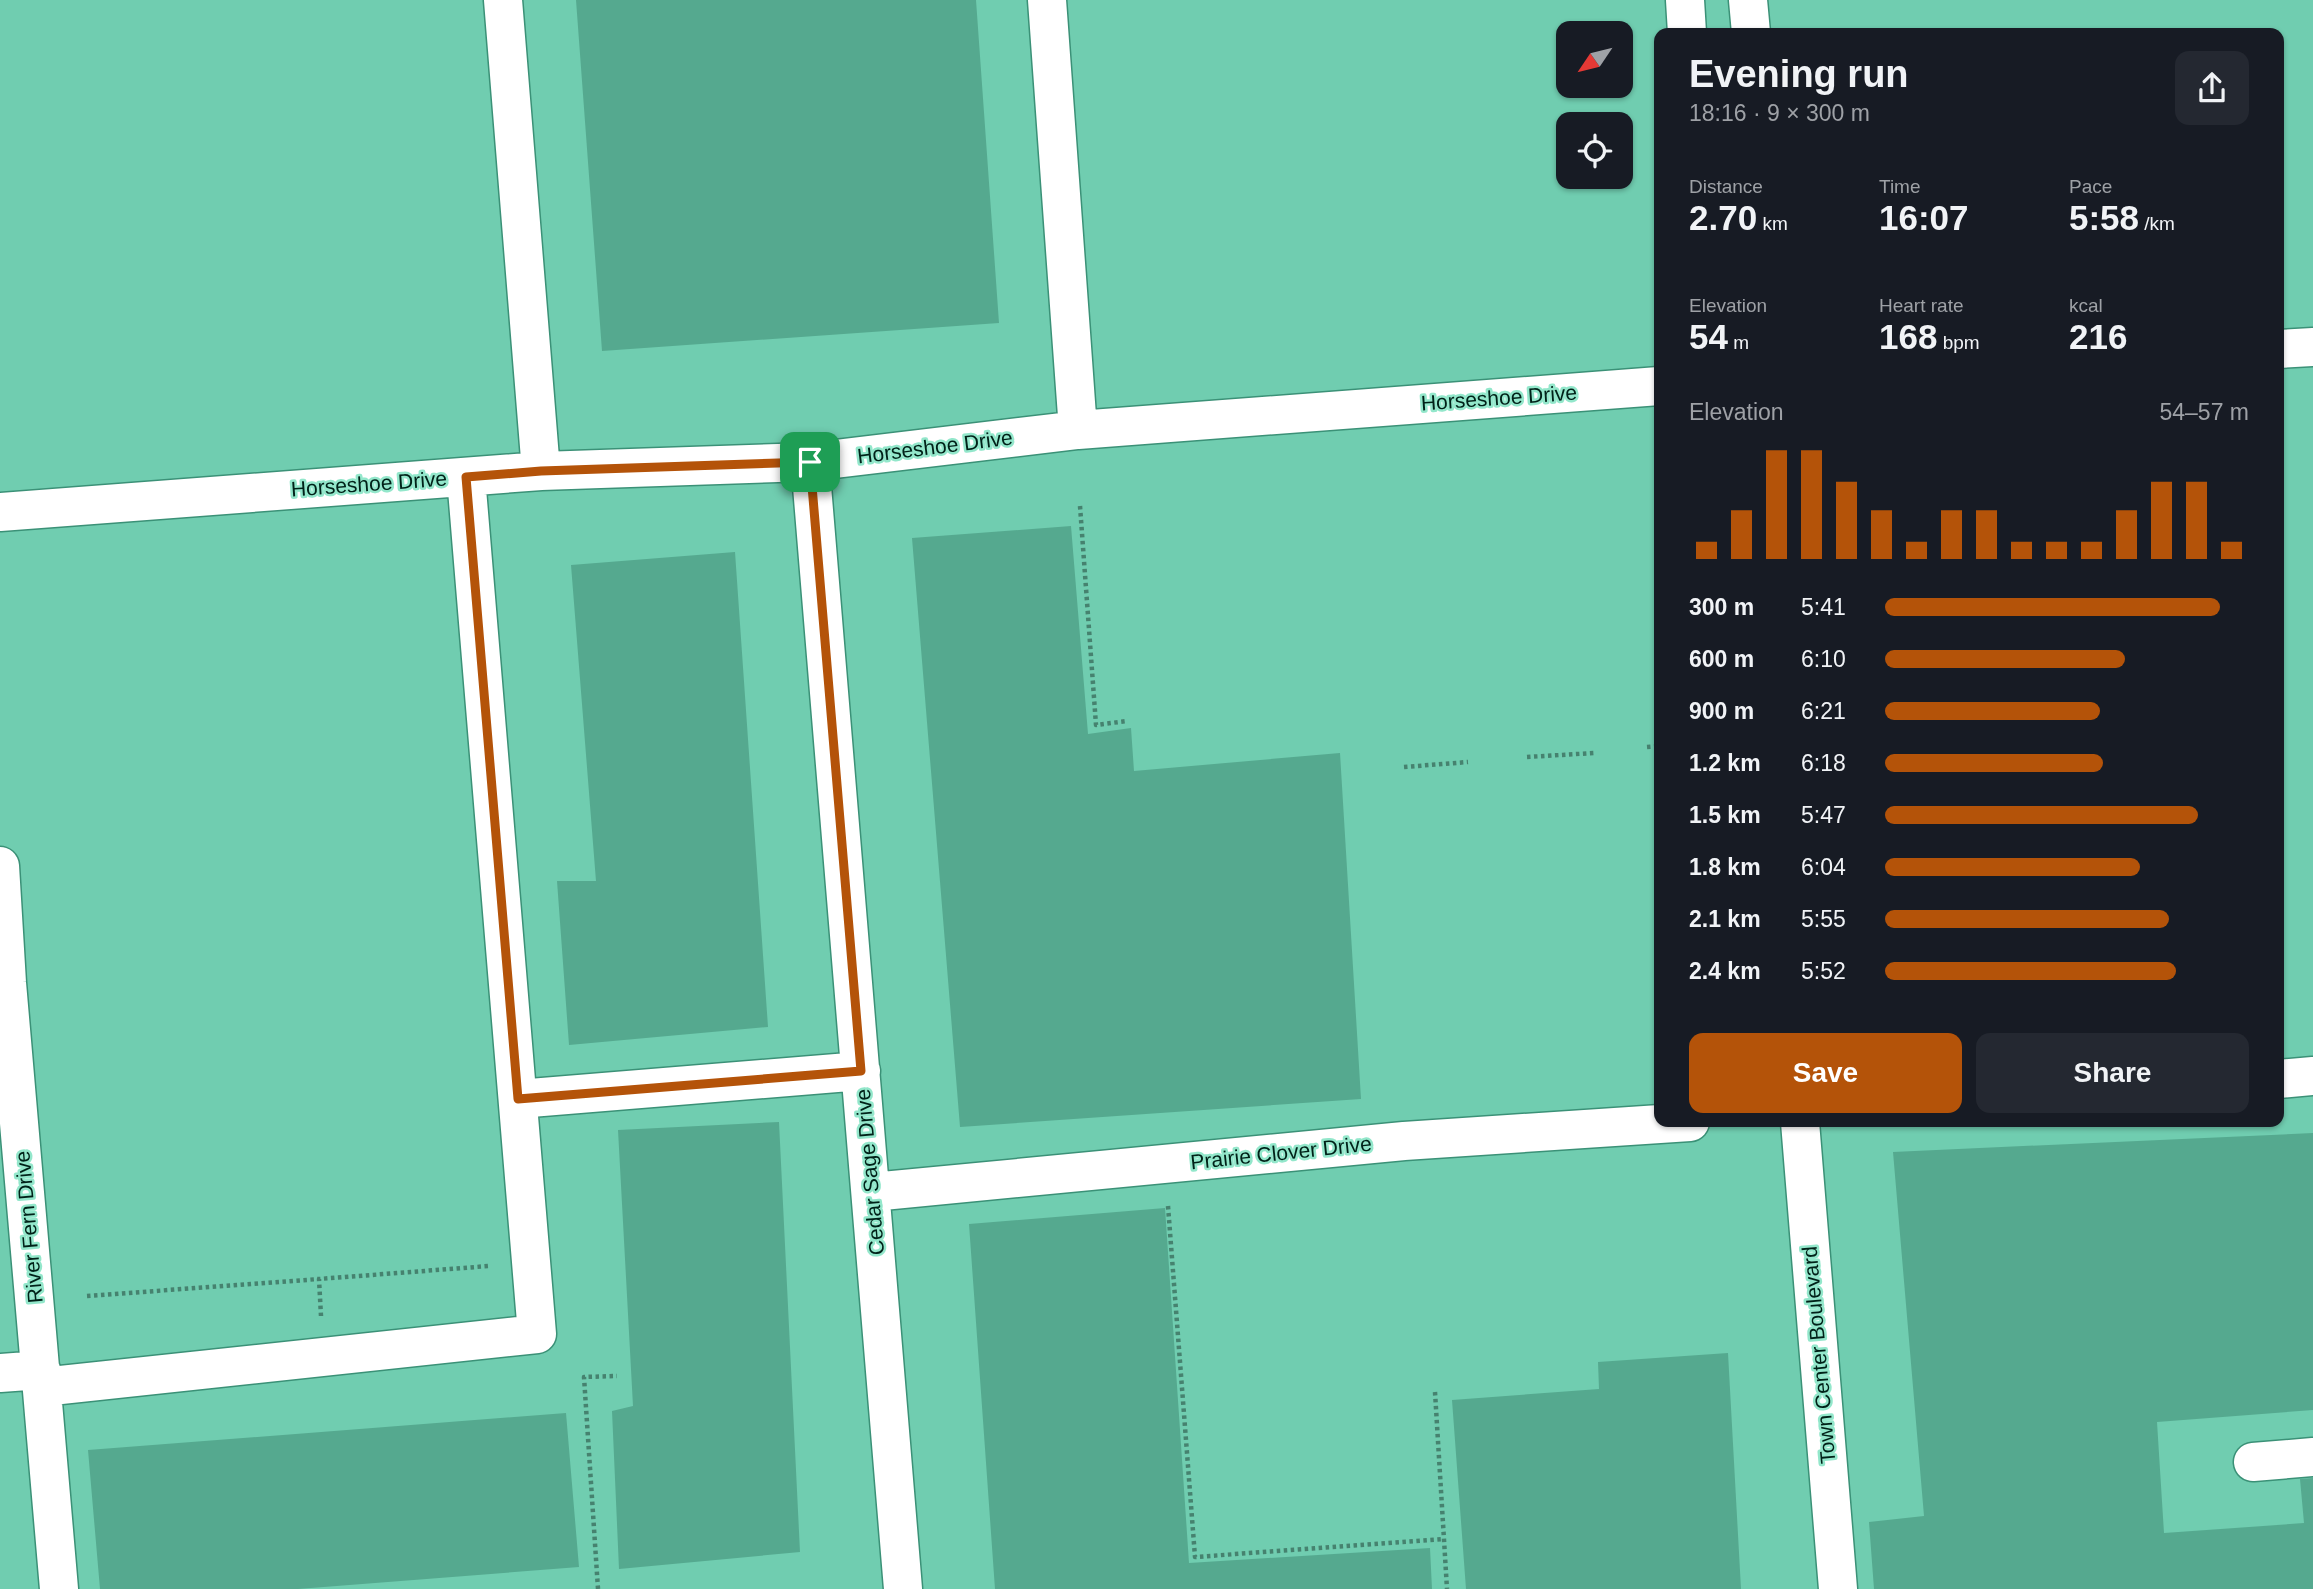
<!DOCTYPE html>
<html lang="en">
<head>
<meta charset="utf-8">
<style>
  body { margin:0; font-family:Helvetica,sans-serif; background:#242831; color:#f1f3f6; height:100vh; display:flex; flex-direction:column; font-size:26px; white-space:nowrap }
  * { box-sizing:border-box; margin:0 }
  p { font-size:23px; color:#9ea1a6 }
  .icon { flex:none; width:38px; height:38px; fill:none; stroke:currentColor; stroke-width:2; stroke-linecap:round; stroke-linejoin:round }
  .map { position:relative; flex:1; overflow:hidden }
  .details { position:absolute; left:1654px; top:28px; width:630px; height:1099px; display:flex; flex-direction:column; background:#171b24; border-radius:14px; box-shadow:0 2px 5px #0004 }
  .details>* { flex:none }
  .needle { width:46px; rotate:235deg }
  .controls { position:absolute; left:1556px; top:21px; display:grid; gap:14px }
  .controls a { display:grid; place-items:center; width:77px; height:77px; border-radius:14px; background:#171b24; box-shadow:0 2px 5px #0004; font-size:35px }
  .pin { position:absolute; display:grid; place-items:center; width:60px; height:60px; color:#fff; margin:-30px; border-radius:14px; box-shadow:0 4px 10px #0006 }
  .round { display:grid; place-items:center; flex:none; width:74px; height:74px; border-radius:14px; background:#242831 }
  .overview { display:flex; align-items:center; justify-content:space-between; height:119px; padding:0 35px }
  h1 { font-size:38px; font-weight:600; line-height:52px }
  .metrics { display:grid; grid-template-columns:repeat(3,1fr); gap:10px; height:119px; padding:7px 35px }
  .metrics div { display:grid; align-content:center }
  .metrics b { font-size:35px; font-weight:600 }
  .metrics small { font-size:19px; font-weight:400 }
  .metrics p { font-size:19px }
  .chart { height:196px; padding:14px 35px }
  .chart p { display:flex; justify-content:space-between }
  .chart svg { width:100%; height:126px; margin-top:7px; stroke:#b45309; stroke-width:6 }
  .action { display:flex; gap:14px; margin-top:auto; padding:14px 35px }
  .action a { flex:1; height:80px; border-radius:14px; background:#b45309; color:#fff; font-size:28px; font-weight:600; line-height:80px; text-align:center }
  .action a+a { background:#242831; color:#f1f3f6 }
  ul { padding:0 35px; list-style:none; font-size:23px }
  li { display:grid; grid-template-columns:112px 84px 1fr; align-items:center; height:52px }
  li i { height:18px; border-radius:9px; background:#b45309 }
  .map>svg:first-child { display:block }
  .built { fill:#70cdb0; fill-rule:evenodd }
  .building { fill:#55a98f }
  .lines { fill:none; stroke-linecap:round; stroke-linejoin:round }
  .minor-casing { stroke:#3b9177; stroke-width:41 }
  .path { stroke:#46826f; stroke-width:4.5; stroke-dasharray:3.5 3.5; stroke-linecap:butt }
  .minor { stroke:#fff; stroke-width:38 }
  .route-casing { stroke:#fff; stroke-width:14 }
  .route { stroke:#b45309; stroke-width:9 }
  .labels { text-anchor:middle; stroke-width:5; stroke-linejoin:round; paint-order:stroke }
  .street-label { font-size:21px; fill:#002118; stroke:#93e7cb }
</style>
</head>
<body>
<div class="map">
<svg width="2313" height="1589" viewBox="0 0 2313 1589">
  <rect width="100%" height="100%" fill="#86dabe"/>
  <!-- built -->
  <path class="built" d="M0 0H2313V1589H0ZM1568 33H1620V86H1568ZM1659 33H2278V1122H1659ZM1568 124H1620V177H1568Z"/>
  <!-- building -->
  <path class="building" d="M576 0H976L999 323 602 351Z
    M1071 526 1088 734 1131 728 1134 771 1340 753 1361 1099 960 1127 912 538Z
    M735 552 768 1027 569 1045 557 881H596L571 565Z
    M779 1122 800 1552 619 1569 612 1411 633 1406 618 1130Z
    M2313 1133V1410L2157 1422 2164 1533 2304 1523 2300 1479 2313 1478V1589H1874L1869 1522 1924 1516 1893 1152Z
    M1165 1208 1189 1563 1430 1548 1432 1589H995L969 1224Z
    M1728 1353 1741 1589H1466L1452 1400 1599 1389 1598 1362Z
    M566 1413 579 1567 298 1589H100L88 1450Z"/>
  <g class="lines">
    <!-- minor casing -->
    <g class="minor-casing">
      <path id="minor" d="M503 0 541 471
        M1047 0 1078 430
        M1685 0 1687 33
        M1748 0 1751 33
        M2278 349 2313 347
        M810 462 903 1589
        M0 512 541 471 810 462 1078 430 1659 386
        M0 866 7 983 59 1589
        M2278 1079 2313 1076
        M518 1099 861 1071
        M1800 1122 1838 1589
        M872 1192 1404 1141 1690 1122
        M0 1373 41 1370
        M42 1387 537 1334 466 477
        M2253 1462 2313 1457"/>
    </g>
    <!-- path -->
    <path class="path" d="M1080 506 1096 725 1127 721
      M1647 747 1659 746
      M1527 757 1594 753
      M1404 767 1468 762
      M1168 1206 1195 1557 1444 1539
      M87 1296 319 1279
      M321 1316 319 1279 489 1266
      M1435 1392 1447 1589
      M598 1589 584 1377 617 1376"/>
    <!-- minor -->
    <use href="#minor" class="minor"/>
  </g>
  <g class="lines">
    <!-- route casing -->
    <g class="route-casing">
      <path id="route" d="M810 462 861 1071 518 1099 466 477 541 471Z"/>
    </g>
    <!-- route -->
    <use href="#route" class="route"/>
  </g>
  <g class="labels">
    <!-- street labels -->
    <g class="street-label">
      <text transform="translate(1499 398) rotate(-4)" y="7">Horseshoe Drive</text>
      <text transform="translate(935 447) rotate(-7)" y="7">Horseshoe Drive</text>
      <text transform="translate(369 484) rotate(-4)" y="7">Horseshoe Drive</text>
      <text transform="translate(1281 1153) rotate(-6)" y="7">Prairie Clover Drive</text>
      <text transform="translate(870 1172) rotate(-95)" y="7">Cedar Sage Drive</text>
      <text transform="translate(29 1227) rotate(-95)" y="7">River Fern Drive</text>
      <text transform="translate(1819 1355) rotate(-95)" y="7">Town Center Boulevard</text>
    </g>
  </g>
</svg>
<div class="controls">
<a><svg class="needle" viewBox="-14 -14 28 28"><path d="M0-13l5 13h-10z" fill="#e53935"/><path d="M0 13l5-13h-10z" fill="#9ea1a6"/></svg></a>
<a><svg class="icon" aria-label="locate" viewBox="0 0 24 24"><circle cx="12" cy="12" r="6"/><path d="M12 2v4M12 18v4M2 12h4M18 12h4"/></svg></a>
</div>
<div class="pin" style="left:810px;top:462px;background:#1e9e55"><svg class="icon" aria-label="arrive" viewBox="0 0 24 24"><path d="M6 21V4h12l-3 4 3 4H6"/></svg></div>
<section class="details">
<div class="overview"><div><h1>Evening run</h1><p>18:16 · 9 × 300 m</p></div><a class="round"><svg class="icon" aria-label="share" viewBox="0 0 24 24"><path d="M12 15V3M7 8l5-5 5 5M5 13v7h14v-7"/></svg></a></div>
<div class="metrics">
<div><p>Distance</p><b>2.70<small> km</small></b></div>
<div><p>Time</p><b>16:07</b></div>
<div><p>Pace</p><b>5:58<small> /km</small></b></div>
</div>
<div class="metrics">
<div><p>Elevation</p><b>54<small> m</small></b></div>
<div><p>Heart rate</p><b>168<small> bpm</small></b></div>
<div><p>kcal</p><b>216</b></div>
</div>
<div class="chart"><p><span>Elevation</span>54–57 m</p>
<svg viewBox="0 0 160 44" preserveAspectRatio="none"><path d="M5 44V38M15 44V27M25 44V6M35 44V6M45 44V17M55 44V27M65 44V38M75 44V27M85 44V27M95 44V38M105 44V38M115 44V38M125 44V27M135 44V17M145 44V17M155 44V38"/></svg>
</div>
<ul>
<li><b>300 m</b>5:41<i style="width:92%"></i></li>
<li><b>600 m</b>6:10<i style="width:66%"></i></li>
<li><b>900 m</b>6:21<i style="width:59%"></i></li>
<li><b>1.2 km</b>6:18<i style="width:60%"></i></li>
<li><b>1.5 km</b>5:47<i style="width:86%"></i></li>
<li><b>1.8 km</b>6:04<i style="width:70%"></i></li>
<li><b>2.1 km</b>5:55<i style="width:78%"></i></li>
<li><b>2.4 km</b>5:52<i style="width:80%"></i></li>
</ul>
<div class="action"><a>Save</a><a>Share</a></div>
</section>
</div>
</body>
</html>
